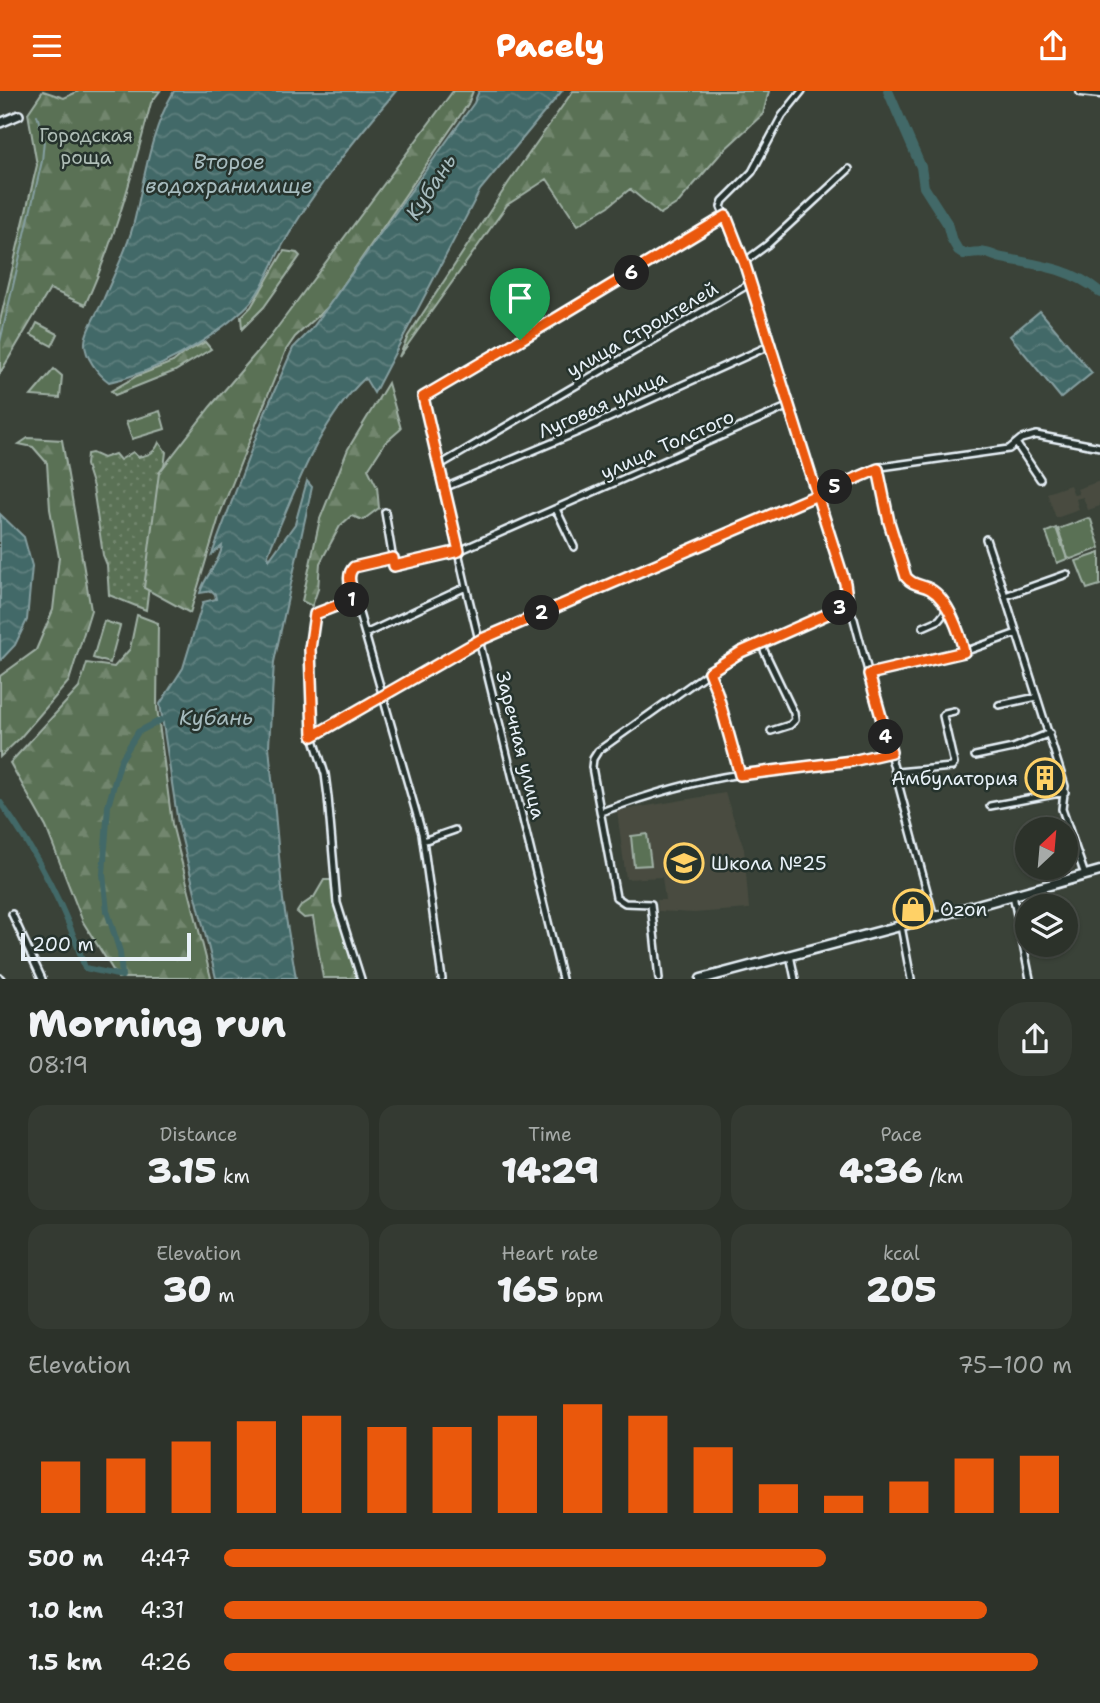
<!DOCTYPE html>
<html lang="en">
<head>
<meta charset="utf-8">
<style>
  body { margin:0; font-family:"Shantell Sans",sans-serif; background:#343a32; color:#f1f3f6; height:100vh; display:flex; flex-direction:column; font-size:26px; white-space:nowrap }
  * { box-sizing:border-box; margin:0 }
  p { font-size:23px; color:#a6aaa8 }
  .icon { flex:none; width:38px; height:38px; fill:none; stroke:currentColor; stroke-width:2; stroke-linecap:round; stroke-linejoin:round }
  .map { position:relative; height:888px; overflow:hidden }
  .details { display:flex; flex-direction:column; background:#2c322a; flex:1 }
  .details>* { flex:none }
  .needle { width:46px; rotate:26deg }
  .tools { position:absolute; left:1015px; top:726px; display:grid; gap:14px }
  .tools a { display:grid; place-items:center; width:63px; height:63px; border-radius:50%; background:#2c322a; box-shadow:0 2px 5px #0004,0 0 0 2px #484d47; font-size:35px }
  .scale { position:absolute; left:21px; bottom:18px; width:170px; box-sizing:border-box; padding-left:7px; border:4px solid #e8f1f8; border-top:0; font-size:19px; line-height:24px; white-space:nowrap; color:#e8f1f8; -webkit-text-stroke:5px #26332d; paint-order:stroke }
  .pin { position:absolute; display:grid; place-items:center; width:60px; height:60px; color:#fff; margin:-72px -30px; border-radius:50% 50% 50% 0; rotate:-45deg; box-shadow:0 0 7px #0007 }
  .pin .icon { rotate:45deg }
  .km { position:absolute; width:35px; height:35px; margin:-18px; border-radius:50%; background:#222; color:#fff; font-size:19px; line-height:35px; text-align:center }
  .round { display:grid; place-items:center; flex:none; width:74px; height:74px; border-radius:28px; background:#343a32 }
  .summary { display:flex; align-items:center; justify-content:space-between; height:119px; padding:0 28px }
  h1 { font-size:38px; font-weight:800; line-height:52px }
  .stats { display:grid; grid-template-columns:repeat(3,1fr); gap:10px; height:119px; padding:7px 28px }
  .stats div { display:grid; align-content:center; border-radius:18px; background:#343a32; text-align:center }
  .stats b { font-size:35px; font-weight:800 }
  .stats small { font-size:19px; font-weight:400 }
  .stats p { font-size:19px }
  .chart { height:196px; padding:14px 28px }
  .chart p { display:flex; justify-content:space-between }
  .chart svg { width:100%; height:126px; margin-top:7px; stroke:#ea580c; stroke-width:6 }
  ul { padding:0 28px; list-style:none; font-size:23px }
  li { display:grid; grid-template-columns:112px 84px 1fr; align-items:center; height:52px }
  li i { height:18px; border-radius:9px; background:#ea580c }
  header { display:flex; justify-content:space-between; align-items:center; height:91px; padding:0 28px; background:#ea580c; color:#fff; font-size:32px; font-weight:800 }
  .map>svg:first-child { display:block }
  .built { fill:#484c40 }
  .grass { fill:url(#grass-dots); stroke:#a1b1a6; stroke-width:2 }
  .forest { fill:url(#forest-firs); stroke:#a1b1a6; stroke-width:2 }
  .park { fill:#5a7155; stroke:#a1b1a6; stroke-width:2 }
  .water { fill:url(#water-waves); stroke:#859fa1; stroke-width:2 }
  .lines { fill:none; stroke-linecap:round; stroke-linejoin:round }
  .stream { stroke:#859fa1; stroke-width:2 }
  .canal { stroke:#436967; stroke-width:6 }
  .river { stroke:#436967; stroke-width:10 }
  .minor-casing { stroke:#e8f1f8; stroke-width:10 }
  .tertiary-casing { stroke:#e8f1f8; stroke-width:12 }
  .secondary-casing { stroke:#e8f1f8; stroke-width:13 }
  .minor { stroke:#26332d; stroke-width:5 }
  .tertiary { stroke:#26332d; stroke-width:7 }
  .secondary { stroke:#26332d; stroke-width:8 }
  .route-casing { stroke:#fff; stroke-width:14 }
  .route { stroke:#ea580c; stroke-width:9 }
  .labels { text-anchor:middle; stroke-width:5; stroke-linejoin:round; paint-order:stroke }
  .park-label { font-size:19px; fill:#afbeb7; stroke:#26332d }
  .street-label { font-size:19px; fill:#e8f1f8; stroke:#26332d }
  .poi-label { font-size:19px; fill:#e8f1f8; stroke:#26332d; text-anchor:start }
  .water-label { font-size:21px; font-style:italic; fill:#a6bbbe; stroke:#26332d }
</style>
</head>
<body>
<header><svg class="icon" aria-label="menu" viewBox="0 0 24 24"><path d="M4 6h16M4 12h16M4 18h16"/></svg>Pacely<svg class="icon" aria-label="share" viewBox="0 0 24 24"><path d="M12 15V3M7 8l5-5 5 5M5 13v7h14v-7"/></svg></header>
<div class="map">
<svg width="1100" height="888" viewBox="0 0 1100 888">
  <defs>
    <pattern id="grass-dots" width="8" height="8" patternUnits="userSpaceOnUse" patternTransform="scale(1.75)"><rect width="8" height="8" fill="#5a7155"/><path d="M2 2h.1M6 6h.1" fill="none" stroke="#72866e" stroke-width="1.8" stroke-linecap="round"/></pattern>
    <pattern id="forest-firs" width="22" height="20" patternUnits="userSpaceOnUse" patternTransform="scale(1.75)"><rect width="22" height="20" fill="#5a7155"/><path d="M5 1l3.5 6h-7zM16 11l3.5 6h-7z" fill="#72866e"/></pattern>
    <pattern id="water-waves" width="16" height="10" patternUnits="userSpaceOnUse" patternTransform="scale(1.75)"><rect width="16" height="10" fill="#436967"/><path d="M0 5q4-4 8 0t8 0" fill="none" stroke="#5e7f7e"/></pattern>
  </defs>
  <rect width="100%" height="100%" fill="#3a4238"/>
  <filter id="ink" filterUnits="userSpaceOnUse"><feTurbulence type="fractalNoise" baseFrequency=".0143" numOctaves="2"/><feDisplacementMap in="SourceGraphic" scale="14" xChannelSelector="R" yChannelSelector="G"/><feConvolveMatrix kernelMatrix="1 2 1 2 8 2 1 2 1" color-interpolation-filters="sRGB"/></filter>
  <g filter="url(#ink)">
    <!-- built -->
    <path class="built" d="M1100 390V415L1088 419 1083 406 1076 408 1079 419 1056 427 1047 402 1070 394 1074 404 1079 403 1077 398Z
      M725 702 744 758 749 818 694 822 658 820 657 809H665L662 786 626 788 617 720Z"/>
    <!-- grass -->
    <path class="grass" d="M159 351 166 361 146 519 109 504 107 474 103 464 93 396 86 374 87 363 92 362 103 367 115 363 120 369 133 361 138 366C149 364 155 362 159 351Z"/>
    <!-- forest -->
    <path class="forest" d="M43 0 64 7 79 0H160L151 12C133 81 115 149 85 214L50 198 0 282V230L37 74 28 22Z
      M453 0H473L468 13 328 216 295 246 286 259 220 423 190 522 144 497 159 382 210 316 271 245Z
      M573 0H769L763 23 722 61 678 112 660 123 630 98 609 115 578 134 547 88 507 114 399 266 408 245 509 91Z
      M284 160 297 162 300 165 264 216 242 238 241 226 251 216Z
      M205 251 211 258 175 280 115 304 111 300 137 285 173 271 184 262Z
      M388 292 401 338 385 352 368 378 377 396 379 417 363 429 351 425 340 435 320 472 318 498 312 515 302 510 320 428 348 358Z
      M28 347 62 349 91 519 69 590 20 647 0 666V585L36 559 53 519 59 466 50 418 47 372 33 356 19 353Z
      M137 524 158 532 157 617 172 733 211 887H118L83 831 46 736 10 672 79 597 87 572 114 576 130 558Z
      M324 789H332L334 811 358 887H323L313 826 304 827 297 821 301 815 314 806Z"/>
    <!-- park -->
    <path class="park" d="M37 232 58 243 52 255 31 244Z
      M54 278 62 285 60 307 31 305Z
      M160 320 165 338 132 348 126 331Z
      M1088 427 1091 429 1100 457 1071 468 1068 467 1058 438Z
      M1056 437 1067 468 1057 472 1046 441Z
      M1100 462V494L1087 498 1076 470Z
      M104 530 120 535 110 572 93 567Z
      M647 743 651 774 634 775 631 745Z"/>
    <!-- water -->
    <path class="water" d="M174 0H396C356 47 316 96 285 150 272 171 263 201 244 218 208 251 157 281 109 291 98 283 84 265 85 251 86 237 99 220 104 207 115 181 129 154 135 127 145 84 151 39 174 0Z
      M479 0H562L480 99 374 302 365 287C318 331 293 405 268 463L269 469 295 433 307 390 312 396 274 571 269 655 283 809 296 887H216L178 732 160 613 183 577 203 511 216 508 215 503 212 500 200 502C205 484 220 472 222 455L212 463 267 317 293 257 311 239 474 12Z
      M1040 220 1092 282 1061 307 1010 245Z
      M0 423 24 446 32 475 27 529 15 554 0 570Z"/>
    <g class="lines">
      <!-- stream -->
      <path class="stream" d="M0 251 42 70 44 49 37 24"/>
      <!-- canal -->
      <path class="canal" d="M0 711C36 761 66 818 85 877L122 885 120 861 107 820 103 783 108 715 121 669 138 641 161 629"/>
      <!-- river -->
      <path class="river" d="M888 0 921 76 924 96 947 132 951 147 958 159 964 163C971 162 979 160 986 162 992 163 996 166 1002 167 1037 174 1071 177 1100 201"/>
      <!-- minor casing -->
      <g class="minor-casing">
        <path id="minor" d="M802 0 782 25 752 81 723 110 721 116 744 171 844 492 847 514 854 528 934 826
          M744 171 767 154 849 78
          M1016 352 1040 388
          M440 374 751 192
          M878 378 889 431 906 487C913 495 921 493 930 499 948 508 960 542 964 561
          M444 397 578 341 771 254
          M556 418 574 456
          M385 421 394 475 459 460 789 315
          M986 448 1005 505
          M393 466 354 476 350 480 349 487 422 742 442 888
          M1067 483 1005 505 1065 695 1062 718 1085 784
          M354 508 315 523 310 558 313 645 325 683 328 706 337 812 361 888
          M923 536 939 529 947 519
          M365 543 466 496
          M761 553 794 622 795 629 790 634 771 640
          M709 581 717 601 740 684
          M869 583 964 561 1017 542
          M999 614 1037 606
          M313 645 480 549 881 376 1009 358 1021 348 1036 344 1100 356
          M975 665 1013 657 1050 642
          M897 681 952 676 954 673 943 625 945 622 954 620
          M990 715 1065 701
          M601 721C647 704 693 690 741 683 791 676 841 673 891 661
          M423 750 455 739
          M1013 804 1030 888
          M12 823 42 888
          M901 835 911 888
          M790 864 795 888
          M0 887 1 888
          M562 888 466 496 423 306 725 125
          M659 888 651 813 625 812 616 806 592 676 593 668 598 660 709 581 742 561 847 514"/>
      </g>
      <!-- tertiary casing -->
      <g class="tertiary-casing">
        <path id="tertiary" d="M0 32 19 24"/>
      </g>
      <!-- secondary casing -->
      <g class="secondary-casing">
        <path id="secondary" d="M1081 0 1100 2
          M701 888 934 826 1100 780"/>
      </g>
      <!-- minor -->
      <use href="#minor" class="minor"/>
      <!-- tertiary -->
      <use href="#tertiary" class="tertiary"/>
      <!-- secondary -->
      <use href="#secondary" class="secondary"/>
    </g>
  </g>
  <g class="lines" filter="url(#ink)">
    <!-- route casing -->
    <g class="route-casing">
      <path id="route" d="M520 249 423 306 459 460 394 475 393 467 354 476C345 485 352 497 354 508L315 523 310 558 313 645 480 549 817 404 845 492 848 514 741 561 709 581 717 601 740 684 852 670 891 661 869 583 964 561C960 542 948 508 930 498 921 493 913 495 906 486L889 431 878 378 817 404 744 171 726 125 520 249"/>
    </g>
    <!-- route -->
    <use href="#route" class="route"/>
  </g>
  <!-- icons -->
  <defs>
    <g id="building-ring" transform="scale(2.0125)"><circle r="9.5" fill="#26332d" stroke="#ffd166" stroke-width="1.5"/><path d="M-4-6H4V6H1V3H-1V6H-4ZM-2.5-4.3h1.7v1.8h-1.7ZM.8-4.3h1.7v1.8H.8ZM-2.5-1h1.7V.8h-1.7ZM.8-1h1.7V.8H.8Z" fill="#ffd166"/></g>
    <g id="school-ring" transform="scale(2.0125)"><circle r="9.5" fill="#26332d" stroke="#ffd166" stroke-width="1.5"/><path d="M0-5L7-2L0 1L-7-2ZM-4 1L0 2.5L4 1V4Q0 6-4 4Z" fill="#ffd166"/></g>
    <g id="shop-ring" transform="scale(2.0125)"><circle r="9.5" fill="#26332d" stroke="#ffd166" stroke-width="1.5"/><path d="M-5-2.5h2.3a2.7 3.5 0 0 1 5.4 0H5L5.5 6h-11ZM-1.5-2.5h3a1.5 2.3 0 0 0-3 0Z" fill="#ffd166"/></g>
  </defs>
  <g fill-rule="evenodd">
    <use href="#building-ring" x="1045" y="687"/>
    <use href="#school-ring" x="684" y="772"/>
    <use href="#shop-ring" x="913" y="818"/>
  </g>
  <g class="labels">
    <!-- park labels -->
    <g class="park-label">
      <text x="86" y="51">Городская<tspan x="86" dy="22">роща</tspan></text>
    </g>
    <!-- street labels -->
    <g class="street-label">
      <text transform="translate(642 238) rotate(-30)" y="7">улица Строителей</text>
      <text transform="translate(602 313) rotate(-24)" y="7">Луговая улица</text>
      <text transform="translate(667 353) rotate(-24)" y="7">улица Толстого</text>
      <text transform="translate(521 654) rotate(76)" y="7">Заречная улица</text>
    </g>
    <!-- poi labels -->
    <g class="poi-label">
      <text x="1018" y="694" text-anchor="end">Амбулатория</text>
      <text x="711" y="779">Школа №25</text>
      <text x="940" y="825">Ozon</text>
    </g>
    <!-- water labels -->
    <g class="water-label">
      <text x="229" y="78">Второе<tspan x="229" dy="24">водохранилище</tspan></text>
      <text transform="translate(431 96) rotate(-57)" y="7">Кубань</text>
      <text x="216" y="634">Кубань</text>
    </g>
  </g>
</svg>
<div class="tools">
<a><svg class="needle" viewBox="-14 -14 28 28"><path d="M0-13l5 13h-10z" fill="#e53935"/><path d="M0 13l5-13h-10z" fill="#a6aaa8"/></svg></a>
<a><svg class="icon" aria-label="layers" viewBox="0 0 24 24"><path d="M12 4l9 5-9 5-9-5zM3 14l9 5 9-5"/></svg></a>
</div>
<div class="scale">200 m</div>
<div class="pin" style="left:520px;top:249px;background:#1e9e55"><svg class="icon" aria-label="arrive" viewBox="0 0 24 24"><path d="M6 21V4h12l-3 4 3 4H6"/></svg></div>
<b class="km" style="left:352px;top:509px">1</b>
<b class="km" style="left:542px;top:522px">2</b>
<b class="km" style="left:840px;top:517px">3</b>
<b class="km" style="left:886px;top:646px">4</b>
<b class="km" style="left:835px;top:396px">5</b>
<b class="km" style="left:632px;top:182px">6</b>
</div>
<section class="details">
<div class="summary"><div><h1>Morning run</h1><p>08:19</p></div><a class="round"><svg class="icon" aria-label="share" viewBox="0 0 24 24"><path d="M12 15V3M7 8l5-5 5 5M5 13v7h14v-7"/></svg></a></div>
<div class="stats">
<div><p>Distance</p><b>3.15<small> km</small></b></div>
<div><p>Time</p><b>14:29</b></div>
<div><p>Pace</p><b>4:36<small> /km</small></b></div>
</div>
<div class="stats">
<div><p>Elevation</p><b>30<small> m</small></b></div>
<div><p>Heart rate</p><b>165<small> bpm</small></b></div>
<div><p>kcal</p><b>205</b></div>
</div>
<div class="chart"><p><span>Elevation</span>75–100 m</p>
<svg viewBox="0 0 160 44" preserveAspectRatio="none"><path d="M5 44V26M15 44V25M25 44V19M35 44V12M45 44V10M55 44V14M65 44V14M75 44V10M85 44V6M95 44V10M105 44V21M115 44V34M125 44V38M135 44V33M145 44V25M155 44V24"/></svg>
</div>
<ul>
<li><b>500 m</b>4:47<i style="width:71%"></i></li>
<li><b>1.0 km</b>4:31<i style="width:90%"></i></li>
<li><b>1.5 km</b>4:26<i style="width:96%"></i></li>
</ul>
</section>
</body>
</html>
